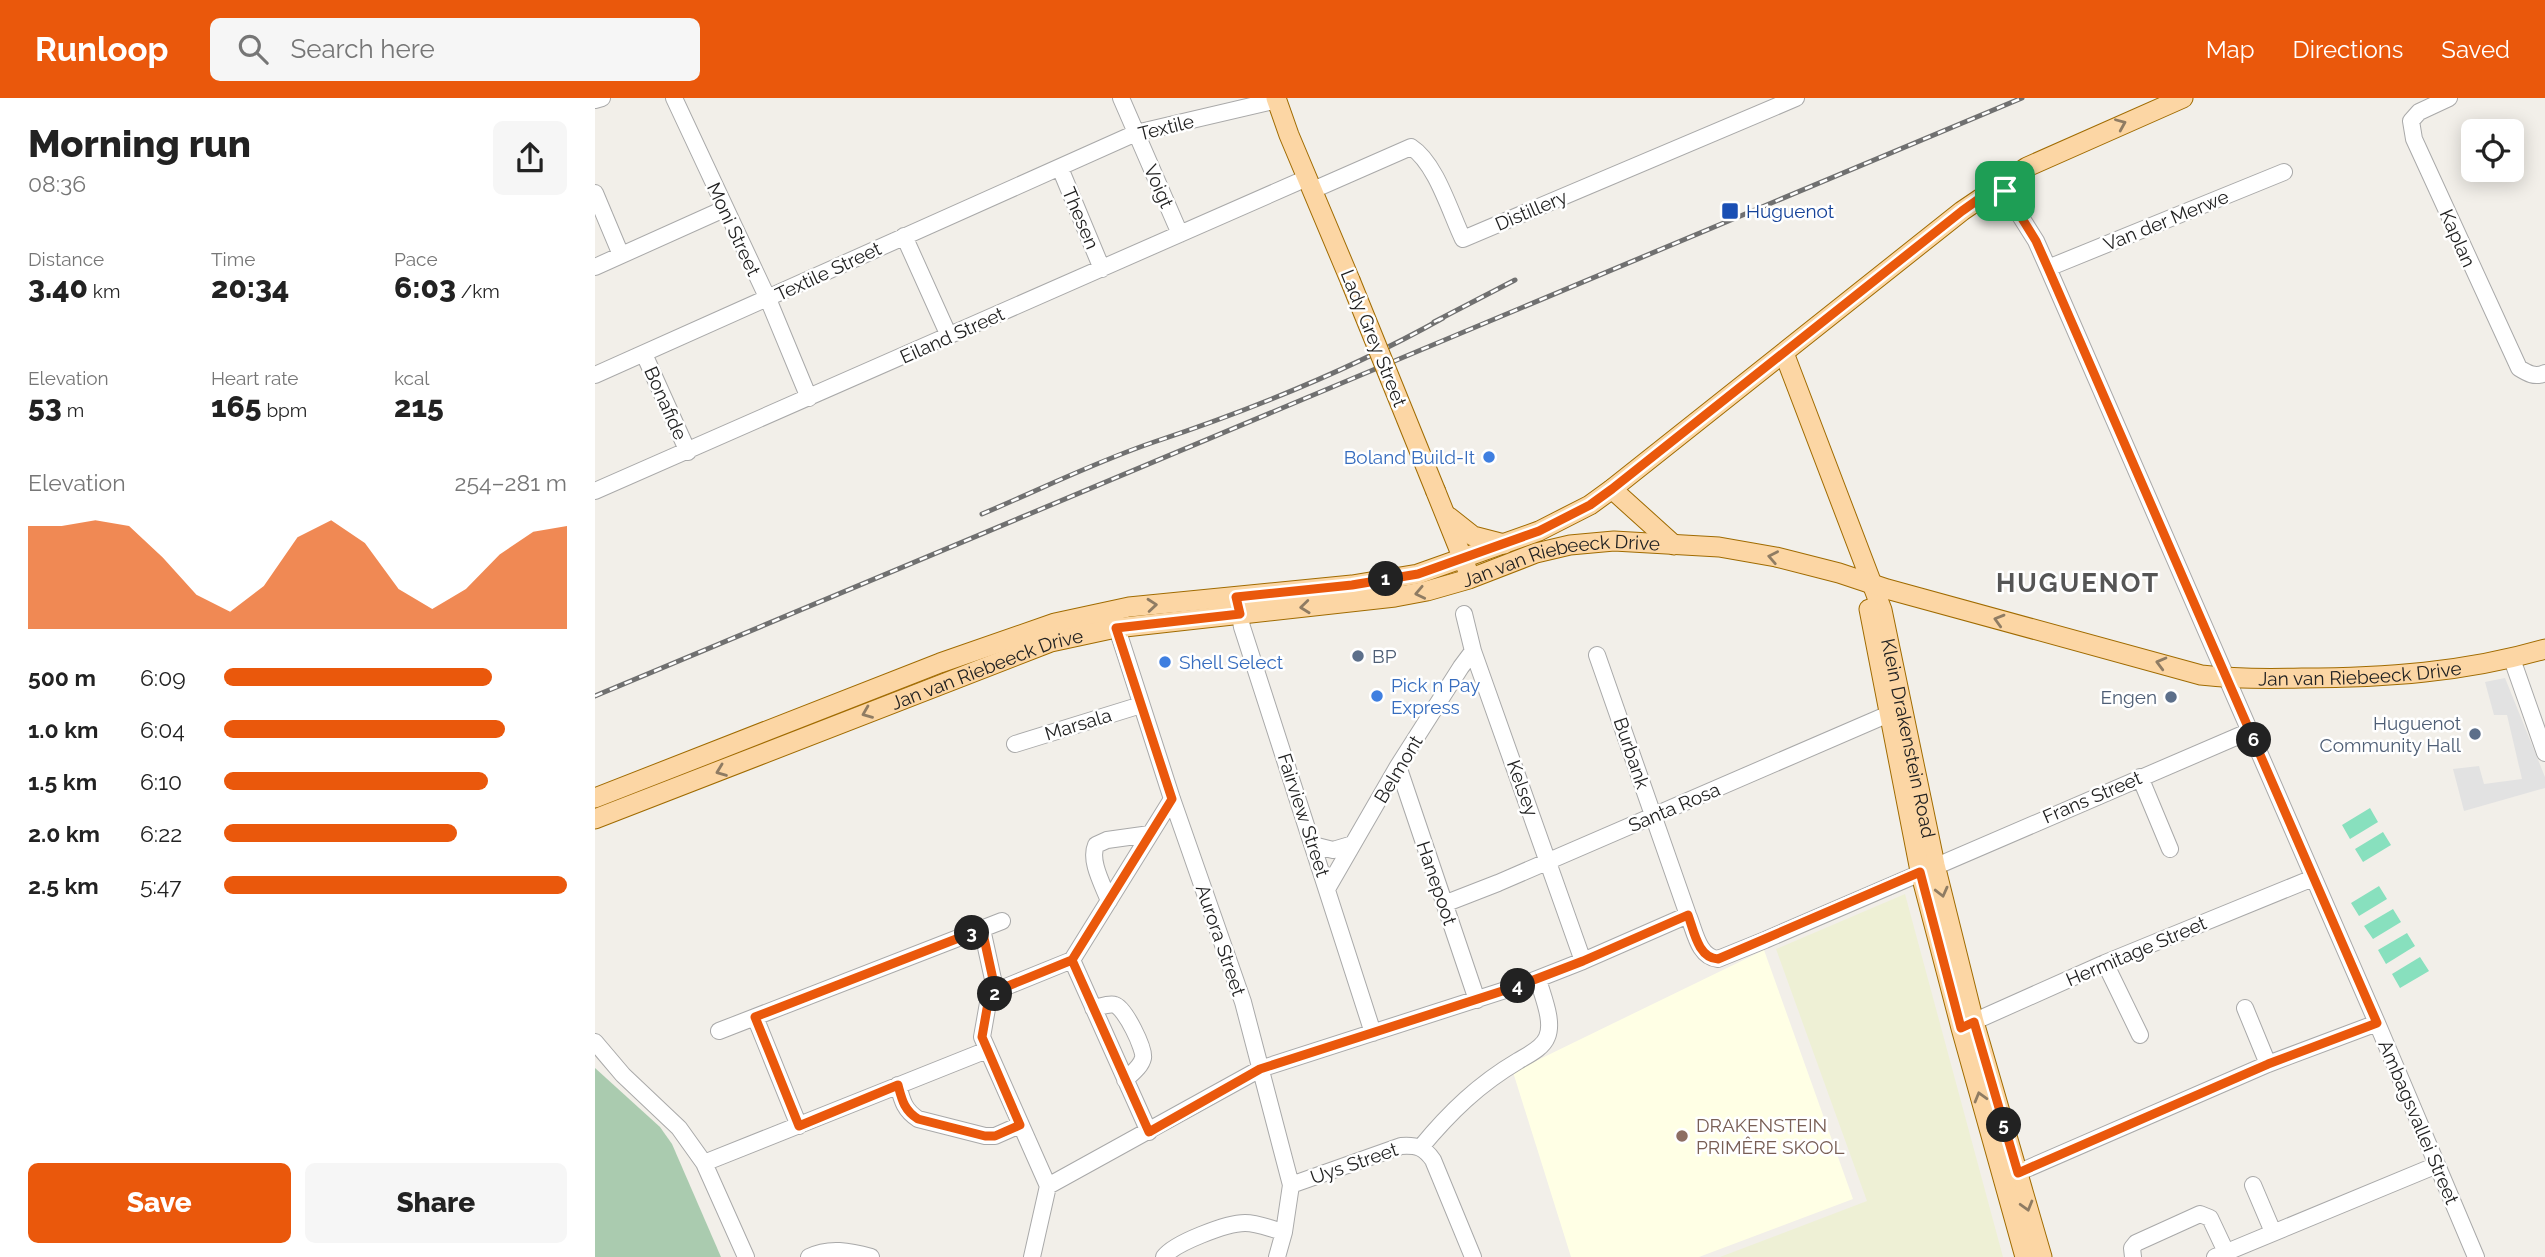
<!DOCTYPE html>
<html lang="en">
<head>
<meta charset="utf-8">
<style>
  body { margin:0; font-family:Raleway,sans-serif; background:#f6f6f6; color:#222; height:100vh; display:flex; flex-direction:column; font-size:26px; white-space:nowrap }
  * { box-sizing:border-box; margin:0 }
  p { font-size:23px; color:#767676 }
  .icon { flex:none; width:38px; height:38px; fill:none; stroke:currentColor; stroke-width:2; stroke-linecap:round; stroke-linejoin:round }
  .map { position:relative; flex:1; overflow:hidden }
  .drawer { display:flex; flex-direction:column; background:#fff; width:595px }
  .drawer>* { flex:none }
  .controls { position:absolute; left:1866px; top:21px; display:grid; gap:14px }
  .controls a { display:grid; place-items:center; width:63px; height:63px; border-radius:10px; background:#fff; box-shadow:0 4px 18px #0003; font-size:35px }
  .pin { position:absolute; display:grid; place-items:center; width:60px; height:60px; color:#fff; margin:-30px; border-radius:14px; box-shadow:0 4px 10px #0006 }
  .km { position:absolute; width:35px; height:35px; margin:-18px; border-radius:50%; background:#222; color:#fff; font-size:19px; line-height:35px; text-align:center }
  .round { display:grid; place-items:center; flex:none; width:74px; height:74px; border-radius:10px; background:#f6f6f6 }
  .overview { display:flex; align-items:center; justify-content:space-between; height:119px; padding:0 28px }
  h1 { font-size:38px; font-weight:800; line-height:52px }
  .stats { display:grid; grid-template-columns:repeat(3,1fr); gap:10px; height:119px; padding:7px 28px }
  .stats div { display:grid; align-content:center }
  .stats b { font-size:30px; font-weight:800 }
  .stats small { font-size:19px; font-weight:400 }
  .stats p { font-size:19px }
  .chart { height:196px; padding:14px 28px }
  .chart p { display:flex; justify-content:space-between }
  .chart svg { width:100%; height:126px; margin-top:7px; fill:#ea580c; opacity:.7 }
  .action { display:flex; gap:14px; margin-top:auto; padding:14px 28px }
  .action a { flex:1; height:80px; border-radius:10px; background:#ea580c; color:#fff; font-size:28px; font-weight:800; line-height:80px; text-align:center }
  .action a+a { background:#f6f6f6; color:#222 }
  ul { padding:0 28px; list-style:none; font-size:23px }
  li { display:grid; grid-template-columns:112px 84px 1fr; align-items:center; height:52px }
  li i { height:18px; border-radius:9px; background:#ea580c }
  header { display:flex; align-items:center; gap:42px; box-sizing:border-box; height:98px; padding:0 35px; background:#ea580c; color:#fff }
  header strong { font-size:33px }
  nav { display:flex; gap:38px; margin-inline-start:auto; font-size:24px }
  .search { width:490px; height:63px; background:#f6f6f6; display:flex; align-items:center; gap:18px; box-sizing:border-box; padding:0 24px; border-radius:10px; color:#767676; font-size:26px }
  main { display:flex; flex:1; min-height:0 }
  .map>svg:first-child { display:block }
  .education { fill:#ffffe5 }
  .farmland { fill:#eef0d5 }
  .cemetery { fill:#aacbaf }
  .pitch { fill:#88e0be }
  .parking { fill:#e2e2e2 }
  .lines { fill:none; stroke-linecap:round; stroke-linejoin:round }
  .minor-casing { stroke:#a9a9a9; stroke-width:18 }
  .major-casing { stroke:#a06b00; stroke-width:21 }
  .minor { stroke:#fff; stroke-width:16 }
  .major { stroke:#fcd6a4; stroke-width:19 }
  .rail-casing { stroke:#707070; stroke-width:5 }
  .rail { stroke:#fff; stroke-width:2.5; stroke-dasharray:8; stroke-linecap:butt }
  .major-bridge-casing { stroke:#a06b00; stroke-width:21; stroke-linecap:butt }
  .major-bridge { stroke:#fcd6a4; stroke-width:19 }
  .oneway { stroke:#8f7c63 }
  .route-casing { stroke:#fff; stroke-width:14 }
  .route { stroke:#ea580c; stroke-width:9 }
  .transit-dot { fill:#1a4fb4; stroke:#fff; stroke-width:2.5 }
  .shop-dot { fill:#3f7fe0; stroke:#fff; stroke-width:2.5 }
  .service-dot { fill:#5c6f8a; stroke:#fff; stroke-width:2.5 }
  .education-dot { fill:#8d6e63; stroke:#fff; stroke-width:2.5 }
  .labels { text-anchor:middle; stroke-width:5; stroke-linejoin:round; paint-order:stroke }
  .street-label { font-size:19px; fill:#222; stroke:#fff }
  .transit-label { font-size:19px; fill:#164399; stroke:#fff; text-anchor:start }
  .shop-label { font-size:19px; fill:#366cbe; stroke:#fff; text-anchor:start }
  .service-label { font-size:19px; fill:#4e5e75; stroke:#fff; text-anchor:end }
  .education-label { font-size:19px; fill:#785e54; stroke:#fff; text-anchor:start }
  .district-label { font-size:26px; font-weight:bold; letter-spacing:2px; fill:#555; stroke:#fff }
</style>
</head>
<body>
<header>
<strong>Runloop</strong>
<div class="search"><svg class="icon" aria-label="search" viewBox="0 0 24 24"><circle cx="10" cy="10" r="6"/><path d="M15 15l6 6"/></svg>Search here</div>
<nav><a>Map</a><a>Directions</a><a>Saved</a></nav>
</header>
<main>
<section class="drawer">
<div class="overview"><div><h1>Morning run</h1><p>08:36</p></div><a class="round"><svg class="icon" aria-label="share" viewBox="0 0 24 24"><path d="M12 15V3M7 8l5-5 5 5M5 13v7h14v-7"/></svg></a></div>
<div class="stats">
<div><p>Distance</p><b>3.40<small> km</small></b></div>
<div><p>Time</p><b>20:34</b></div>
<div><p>Pace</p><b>6:03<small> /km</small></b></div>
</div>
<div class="stats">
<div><p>Elevation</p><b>53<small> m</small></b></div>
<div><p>Heart rate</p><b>165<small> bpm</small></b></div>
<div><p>kcal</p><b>215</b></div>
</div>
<div class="chart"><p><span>Elevation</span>254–281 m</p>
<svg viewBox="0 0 160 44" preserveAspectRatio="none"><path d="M0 44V8L10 8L20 6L30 8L40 19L50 32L60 38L70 29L80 12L90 6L100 14L110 30L120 37L130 30L140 18L150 10L160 8V44z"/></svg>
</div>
<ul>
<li><b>500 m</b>6:09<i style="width:78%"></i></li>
<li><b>1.0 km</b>6:04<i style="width:82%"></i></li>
<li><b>1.5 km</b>6:10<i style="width:77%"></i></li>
<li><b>2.0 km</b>6:22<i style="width:68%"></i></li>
<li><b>2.5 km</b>5:47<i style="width:100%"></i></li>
</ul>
<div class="action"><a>Save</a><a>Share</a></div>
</section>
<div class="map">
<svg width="1950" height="1159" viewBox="0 0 1950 1159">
  <rect width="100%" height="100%" fill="#f2efe9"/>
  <!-- education -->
  <path class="education" d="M1169 852 1258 1101 1104 1159H976L918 974Z"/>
  <!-- farmland -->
  <path class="farmland" d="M1310 796 1408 1159H1125L1272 1103 1181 851Z"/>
  <!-- cemetery -->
  <path class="cemetery" d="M0 970 65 1029 77 1046 126 1159H0Z"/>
  <!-- pitch -->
  <path class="pitch" d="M1775 710 1783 724 1755 741 1747 727Z
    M1788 734 1796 747 1768 764 1760 751Z
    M1784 788 1792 801 1764 818 1756 805Z
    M1798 811 1806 824 1778 841 1769 828Z
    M1812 835 1820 848 1791 866 1783 852Z
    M1825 859 1834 873 1805 890 1797 876Z"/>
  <!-- parking -->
  <path class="parking" d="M1910 580 1950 679V690L1869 713 1858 671 1884 668 1889 686 1927 681 1912 617H1899L1890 584Z"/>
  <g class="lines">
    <!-- minor casing -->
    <g class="minor-casing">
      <path id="minor" d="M79 0 173 201 214 300
        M526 0 585 136
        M1854 0 1824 14 1816 23 1819 41 1924 270C1932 275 1940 280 1950 275
        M0 2 7 0
        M465 70 507 171
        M1405 86 1441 143 1453 170 1782 925 1881 1159
        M718 92 816 49C841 65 855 114 868 141L1201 0
        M0 95 26 157
        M309 138 354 238
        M0 169 129 111
        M1453 170 1689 74
        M49 256 93 354
        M0 277 541 35 682 2
        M0 393 712 80
        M643 507 647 529 778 935
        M869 516 878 553 988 863
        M518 518 577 701 648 904 696 1087 689 1134 682 1159
        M1002 557 1093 817C1100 833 1103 859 1123 861L1170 842 1655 633
        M1917 561 1950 655
        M420 646 546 607
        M803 668 882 902
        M1545 679 1575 751
        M718 747 738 752 758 746
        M732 791 803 668 866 569 878 553
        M514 803C508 787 494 763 501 747L512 742 555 736
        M849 806 903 785 1303 612
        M387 831 401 895
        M477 862 554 1034
        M1510 865 1545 937
        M498 910C505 909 514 905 520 907 530 910 550 951 548 960 546 969 536 976 530 982
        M1650 910 1673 966
        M160 919 204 1028
        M1369 928 1510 865 1718 780
        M124 933 407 823
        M0 944 28 977 84 1030 109 1065 151 1159
        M303 987C307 1002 309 1012 323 1021L390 1038H400L425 1027
        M826 1049C855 1014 884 986 923 963 933 957 948 950 952 939 959 923 947 897 943 881
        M109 1065 392 952
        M1413 1079 1673 966 1782 925
        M696 1087 806 1048C822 1047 829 1049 838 1062L878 1159
        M1658 1087 1678 1134
        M453 1088 387 939 393 905 401 895 413 888 477 862 577 701
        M214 1159C234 1149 255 1153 276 1159
        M437 1159 453 1088 665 971 932 885 988 863 1093 817
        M569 1159C579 1145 632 1125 650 1125 663 1125 676 1131 689 1134
        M1538 1159 1537 1150 1541 1145 1605 1116 1615 1120 1631 1154
        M1620 1159 1842 1067"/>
    </g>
    <!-- major casing -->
    <g class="major-casing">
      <g id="major">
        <path d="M681 0 694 37 755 182"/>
        <path id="s1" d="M1189 255 1287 512 1340 767 1379 924 1447 1159"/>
        <path d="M1017 391 1079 447"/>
        <path d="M841 394 872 471"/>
        <path d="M854 419 878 438 909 446"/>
        <path d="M1274 511 1325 773 1366 930 1430 1159"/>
        <path d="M0 700 345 565 460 525 534 509 757 487 823 476 944 433 995 407 1017 391 1367 113 1432 69 1588 0"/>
        <path id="s2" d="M0 721 456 544 521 530 800 499 832 493 874 481 941 455 975 447 1019 443 1124 449 1181 459 1244 475 1292 491 1606 577C1640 581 1673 581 1707 580 1789 580 1871 574 1950 551"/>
      </g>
    </g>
    <!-- minor -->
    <use href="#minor" class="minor"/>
    <!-- major -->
    <use href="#major" class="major"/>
    <!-- rail casing -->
    <g class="rail-casing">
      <path id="rail" d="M839 224 920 182
        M387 416C444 392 500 364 559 344 658 311 757 271 848 220
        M0 598 1427 0"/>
    </g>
    <!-- rail -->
    <use href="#rail" class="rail"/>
    <!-- major-bridge casing -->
    <g class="major-bridge-casing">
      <path id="major-bridge" d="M755 182 841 394"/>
    </g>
    <!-- major-bridge -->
    <use href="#major-bridge" class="major-bridge"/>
  </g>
  <!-- one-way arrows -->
  <defs><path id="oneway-chevron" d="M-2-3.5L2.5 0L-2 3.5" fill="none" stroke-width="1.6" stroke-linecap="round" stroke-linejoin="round" transform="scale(1.75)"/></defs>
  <g class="oneway">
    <use href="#oneway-chevron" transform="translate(1526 26) rotate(-23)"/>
    <use href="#oneway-chevron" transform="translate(1178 459) rotate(-169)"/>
    <use href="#oneway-chevron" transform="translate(825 495) rotate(168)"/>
    <use href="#oneway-chevron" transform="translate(557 507) rotate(-5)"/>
    <use href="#oneway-chevron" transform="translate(710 509) rotate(174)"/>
    <use href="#oneway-chevron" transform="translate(1404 522) rotate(-164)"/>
    <use href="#oneway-chevron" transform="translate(1566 565) rotate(-165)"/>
    <use href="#oneway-chevron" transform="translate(272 615) rotate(158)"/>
    <use href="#oneway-chevron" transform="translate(126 673) rotate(159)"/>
    <use href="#oneway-chevron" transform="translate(1347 794) rotate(76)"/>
    <use href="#oneway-chevron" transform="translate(1385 999) rotate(-106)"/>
    <use href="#oneway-chevron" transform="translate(1432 1108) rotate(74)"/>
  </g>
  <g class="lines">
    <!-- route casing -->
    <g class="route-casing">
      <path id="route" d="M1410 93 1405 86 1367 113 1017 391 995 407 944 433 823 476 757 487 641 499 645 516 521 530 577 701 477 862 413 888 401 895 393 905 387 939 425 1027 400 1038H390L323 1021C309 1012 307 1002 303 987L204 1028 160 919 387 831 401 895 413 888 477 862 554 1034 665 971 923 888 988 863 1093 817C1099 833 1103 860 1123 861L1325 774 1366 930 1379 924 1423 1075 1673 966 1782 925 1453 170 1441 143 1410 93"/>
    </g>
    <!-- route -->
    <use href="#route" class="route"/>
  </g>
  <!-- markers -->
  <rect class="transit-dot" x="1126" y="104" width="18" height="18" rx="3.5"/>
  <g class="shop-dot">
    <circle cx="894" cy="359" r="7"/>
    <circle cx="570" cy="564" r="7"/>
    <circle cx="782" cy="598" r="7"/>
  </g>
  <g class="service-dot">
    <circle cx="763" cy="558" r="7"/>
    <circle cx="1576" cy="599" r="7"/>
    <circle cx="1880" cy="636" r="7"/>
  </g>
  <circle class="education-dot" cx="1087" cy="1038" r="7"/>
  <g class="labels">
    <!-- street labels -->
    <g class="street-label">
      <text transform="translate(571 29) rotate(-14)" y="7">Textile</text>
      <text transform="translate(564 88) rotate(66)" y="7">Voigt</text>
      <text transform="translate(936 112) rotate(-23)" y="7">Distillery</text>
      <text transform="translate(486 120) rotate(67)" y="7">Thesen</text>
      <text transform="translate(1571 122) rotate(-22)" y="7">Van der Merwe</text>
      <text transform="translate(139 131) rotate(65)" y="7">Moni Street</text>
      <text transform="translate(1863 140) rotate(66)" y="7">Kaplan</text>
      <text transform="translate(233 173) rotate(-25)" y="7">Textile Street</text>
      <text transform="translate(357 237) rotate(-24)" y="7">Eiland Street</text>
      <text transform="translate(779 240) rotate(68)" y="7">Lady Grey Street</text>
      <text transform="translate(71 305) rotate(66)" y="7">Bonafide</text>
      <text dy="7" stroke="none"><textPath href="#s2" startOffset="1008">Jan van Riebeeck Drive</textPath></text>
      <text dy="7" stroke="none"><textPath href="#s2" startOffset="420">Jan van Riebeeck Drive</textPath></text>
      <text dy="7" stroke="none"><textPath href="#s2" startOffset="1827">Jan van Riebeeck Drive</textPath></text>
      <text transform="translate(483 626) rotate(-17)" y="7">Marsala</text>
      <text dy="7" stroke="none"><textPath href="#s1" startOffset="406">Klein Drakenstein Road</textPath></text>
      <text transform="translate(1037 655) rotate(71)" y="7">Burbank</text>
      <text transform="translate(803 671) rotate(-59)" y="7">Belmont</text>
      <text transform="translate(928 690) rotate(70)" y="7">Kelsey</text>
      <text transform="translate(1497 699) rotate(-23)" y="7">Frans Street</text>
      <text transform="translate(1079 709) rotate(-23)" y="7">Santa Rosa</text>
      <text transform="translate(709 717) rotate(72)" y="7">Fairview Street</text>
      <text transform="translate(842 785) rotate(71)" y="7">Hanepoot</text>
      <text transform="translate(626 842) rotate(71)" y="7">Aurora Street</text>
      <text transform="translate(1541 853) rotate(-23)" y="7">Hermitage Street</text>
      <text transform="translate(1824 1024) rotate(67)" y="7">Ambagsvallei Street</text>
      <text transform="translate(759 1065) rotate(-19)" y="7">Uys Street</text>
    </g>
    <!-- transit labels -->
    <g class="transit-label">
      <text x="1151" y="120">Huguenot</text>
    </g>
    <!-- shop labels -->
    <g class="shop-label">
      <text x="880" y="366" text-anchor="end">Boland Build-It</text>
      <text x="584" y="571">Shell Select</text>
      <text x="796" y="594">Pick n Pay<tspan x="796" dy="22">Express</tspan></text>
    </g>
    <!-- service labels -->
    <g class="service-label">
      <text x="777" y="565" text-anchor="start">BP</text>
      <text x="1562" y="606">Engen</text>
      <text x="1866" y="632">Huguenot<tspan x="1866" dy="22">Community Hall</tspan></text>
    </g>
    <!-- education labels -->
    <g class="education-label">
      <text x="1101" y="1034">DRAKENSTEIN<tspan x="1101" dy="22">PRIMÊRE SKOOL</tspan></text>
    </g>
    <!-- district labels -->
    <g class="district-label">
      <text x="1483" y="494">HUGUENOT</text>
    </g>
  </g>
</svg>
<div class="controls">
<a><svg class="icon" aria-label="locate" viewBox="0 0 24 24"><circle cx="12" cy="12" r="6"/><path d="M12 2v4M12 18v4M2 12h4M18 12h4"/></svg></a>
</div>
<div class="pin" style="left:1410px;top:93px;background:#1e9e55"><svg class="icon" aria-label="arrive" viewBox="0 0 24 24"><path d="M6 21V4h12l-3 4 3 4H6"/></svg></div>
<b class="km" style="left:791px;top:481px">1</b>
<b class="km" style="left:400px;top:896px">2</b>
<b class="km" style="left:377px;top:835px">3</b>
<b class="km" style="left:923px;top:888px">4</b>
<b class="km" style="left:1409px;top:1027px">5</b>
<b class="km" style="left:1659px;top:642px">6</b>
</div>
</main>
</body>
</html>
